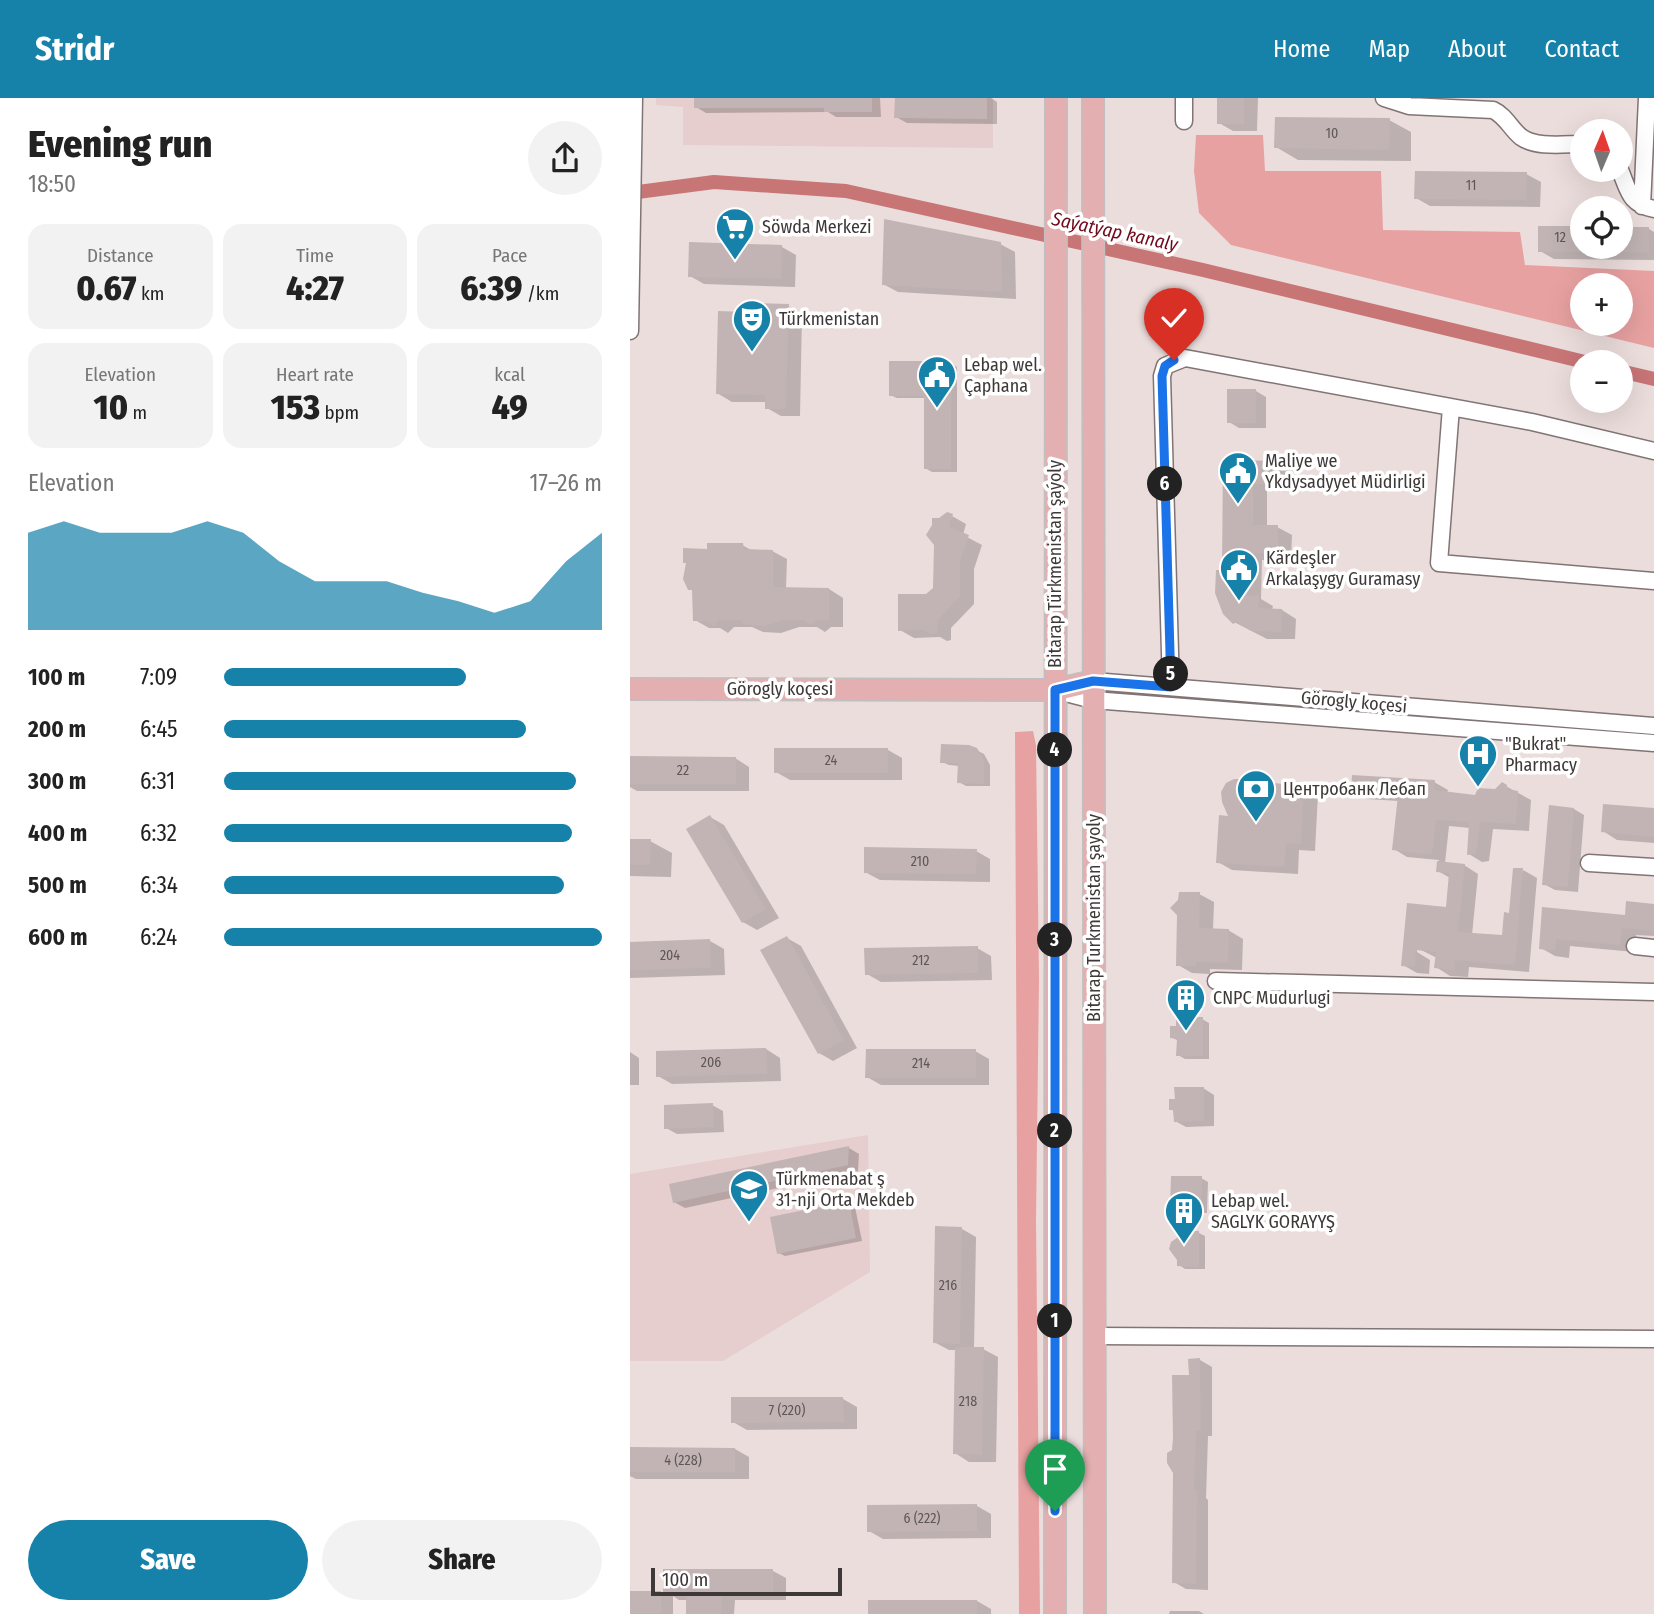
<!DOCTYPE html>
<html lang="en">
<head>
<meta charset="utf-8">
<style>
  body { margin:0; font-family:"Fira Sans Condensed",sans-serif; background:#f2f2f2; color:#222; height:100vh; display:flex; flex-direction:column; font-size:26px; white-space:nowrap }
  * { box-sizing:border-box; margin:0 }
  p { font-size:23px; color:#767676 }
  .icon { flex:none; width:38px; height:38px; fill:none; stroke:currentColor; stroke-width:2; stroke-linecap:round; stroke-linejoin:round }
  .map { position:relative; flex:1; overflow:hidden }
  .details { display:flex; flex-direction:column; background:#fff; width:630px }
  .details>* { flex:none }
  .needle { width:46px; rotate:2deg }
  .fabs { position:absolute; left:940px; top:21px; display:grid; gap:14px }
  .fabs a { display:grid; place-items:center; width:63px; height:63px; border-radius:50%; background:#fff; box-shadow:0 7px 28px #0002; font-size:35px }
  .scale { position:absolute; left:21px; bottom:18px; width:191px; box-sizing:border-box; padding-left:7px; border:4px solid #3e3838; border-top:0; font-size:19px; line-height:24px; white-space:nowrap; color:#3e3838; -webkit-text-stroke:5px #fff; paint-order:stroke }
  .pin { position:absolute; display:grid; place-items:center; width:60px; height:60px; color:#fff; margin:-72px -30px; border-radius:50% 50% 50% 0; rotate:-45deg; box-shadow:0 0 7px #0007 }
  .pin .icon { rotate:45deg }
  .km { position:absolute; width:35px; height:35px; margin:-18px; border-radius:50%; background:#222; color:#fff; font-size:19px; line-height:35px; text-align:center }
  .round { display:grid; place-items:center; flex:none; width:74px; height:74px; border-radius:37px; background:#f2f2f2 }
  .overview { display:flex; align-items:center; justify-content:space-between; height:119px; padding:0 28px }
  h1 { font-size:38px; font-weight:800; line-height:52px }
  .stats { display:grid; grid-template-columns:repeat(3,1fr); gap:10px; height:119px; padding:7px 28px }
  .stats div { display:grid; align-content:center; border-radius:18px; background:#f2f2f2; text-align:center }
  .stats b { font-size:35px; font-weight:800 }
  .stats small { font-size:19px; font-weight:400 }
  .stats p { font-size:19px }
  .chart { height:196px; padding:14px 28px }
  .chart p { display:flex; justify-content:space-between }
  .chart svg { width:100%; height:126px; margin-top:7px; fill:#1682aa; opacity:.7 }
  .primary-button { display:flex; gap:14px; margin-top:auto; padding:14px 28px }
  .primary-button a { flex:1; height:80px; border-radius:42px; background:#1682aa; color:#fff; font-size:28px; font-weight:800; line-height:80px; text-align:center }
  .primary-button a+a { background:#f2f2f2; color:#222 }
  ul { padding:0 28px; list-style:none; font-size:23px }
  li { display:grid; grid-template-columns:112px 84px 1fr; align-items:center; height:52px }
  li i { height:18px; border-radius:9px; background:#1682aa }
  header { display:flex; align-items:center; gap:42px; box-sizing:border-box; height:98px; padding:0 35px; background:#1682aa; color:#fff }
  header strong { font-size:33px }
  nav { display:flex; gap:38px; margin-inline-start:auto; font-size:24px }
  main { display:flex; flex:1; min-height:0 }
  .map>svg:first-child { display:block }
  .built { fill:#e5cecd }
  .green { fill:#e8a1a1; fill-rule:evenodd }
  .shadow { fill:#0003 }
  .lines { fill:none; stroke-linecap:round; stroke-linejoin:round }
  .canal { stroke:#c87576; stroke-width:14 }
  .building { fill:#c2b4b4 }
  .minor-casing { stroke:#817474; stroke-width:19 }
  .major-casing { stroke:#c1bfbf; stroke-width:24 }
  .minor { stroke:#fff; stroke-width:16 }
  .major { stroke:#e3afb0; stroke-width:21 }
  .route-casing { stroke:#fff; stroke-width:14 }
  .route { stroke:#1a73e8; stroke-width:9 }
  .labels { text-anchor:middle; stroke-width:7; stroke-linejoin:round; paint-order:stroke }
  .number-label { font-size:14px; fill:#5f5757 }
  .poi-label { font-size:18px; fill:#3e3838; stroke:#fff; text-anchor:start }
  .street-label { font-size:18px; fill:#3e3838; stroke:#fff }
  .water-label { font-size:19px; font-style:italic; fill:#720a1c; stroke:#fff }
</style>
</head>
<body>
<header>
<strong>Stridr</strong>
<nav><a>Home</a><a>Map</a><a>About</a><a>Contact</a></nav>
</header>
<main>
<section class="details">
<div class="overview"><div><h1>Evening run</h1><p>18:50</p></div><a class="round"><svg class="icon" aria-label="share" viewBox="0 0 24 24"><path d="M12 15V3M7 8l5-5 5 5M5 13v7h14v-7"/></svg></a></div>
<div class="stats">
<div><p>Distance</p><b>0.67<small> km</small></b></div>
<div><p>Time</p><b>4:27</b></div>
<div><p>Pace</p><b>6:39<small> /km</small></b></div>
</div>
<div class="stats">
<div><p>Elevation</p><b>10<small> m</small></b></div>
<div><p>Heart rate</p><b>153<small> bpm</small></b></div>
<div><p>kcal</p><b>49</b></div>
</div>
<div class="chart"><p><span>Elevation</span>17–26 m</p>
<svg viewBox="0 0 160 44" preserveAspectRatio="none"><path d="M0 44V10L10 6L20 10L30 10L40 10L50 6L60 10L70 20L80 27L90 27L100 27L110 31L120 34L130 38L140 34L150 20L160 10V44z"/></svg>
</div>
<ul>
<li><b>100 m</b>7:09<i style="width:64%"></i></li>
<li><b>200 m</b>6:45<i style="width:80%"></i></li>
<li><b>300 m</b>6:31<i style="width:93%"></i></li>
<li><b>400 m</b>6:32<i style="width:92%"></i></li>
<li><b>500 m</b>6:34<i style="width:90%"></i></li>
<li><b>600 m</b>6:24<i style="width:100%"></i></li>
</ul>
<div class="primary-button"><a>Save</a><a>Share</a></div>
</section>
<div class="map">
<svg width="1024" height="1516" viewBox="0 0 1024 1516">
  <rect width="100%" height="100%" fill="#ebdddc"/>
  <!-- built -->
  <path class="built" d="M26 0H363V50L53 47V9L26 7Z
    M238 1037 240 1174 93 1263H0V1076Z"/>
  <!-- green -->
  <path class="green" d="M566 37H633L635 73H751L753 132 890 134 895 167 1024 173V250L601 147 569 115 564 73ZM952 187H990V226H952Z
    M403 633 406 647 409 881 406 1123 410 1516H389L385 634Z"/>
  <!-- shadow -->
  <path class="shadow" d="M66 0H250L251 19H206L198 14 76 15 66 9Z
    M266 0H361L367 4V26L277 25 266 19Z
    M589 0H628L627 33H603L589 25Z
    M759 22 781 34V63L668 62 646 49Z
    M896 76 911 84 910 109 800 108 786 100Z
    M952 130V149H990L1019 131 1024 134V162L924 161 910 153Z
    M370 146 385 154 386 201 268 194 253 186Z
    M152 149 166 157 165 189 74 186 60 178Z
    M158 208 172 216 170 318H151L137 310V304H102L87 295 118 216Z
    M321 265 327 269V374H302L295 370 296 300H267L260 297Z
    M626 293 636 299V330H609L599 324Z
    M595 364 649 365 664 373 663 394 637 393V429H647L662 437 661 463 632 462 631 501 643 508 642 512H652L666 521 665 541H637L604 524 594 474Z
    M322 418 336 426 333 437 352 447 344 471V506L321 530V542L317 543 310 539 284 540 270 532 305 491V446Z
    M112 447 123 453H142L157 461 156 491H199L213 500V529H201L195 534 187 529H169L151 535 133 534 122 529H104L98 535 90 530H79L65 522 64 493 59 491 79 453Z
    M258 652 272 660V682H160L146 674Z
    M346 652 354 656 360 667V688H336L329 684V668L319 667 312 664Z
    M0 660H105L119 669V693H7L0 689Z
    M804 684 818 692 817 695 846 699 865 693 872 686 901 702 899 733 863 731 859 763 852 764 839 756 840 730 819 728 815 765 834 767 848 776 842 837 873 839 893 772 907 780 899 874 839 869 838 879 820 878 806 869 807 860 787 850V854L800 862 799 876 787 875 773 867 817 811 820 780 808 773 809 762 777 759 764 751 769 703 737 701 723 693Z
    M674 688 688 696 685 753 669 752 668 776 602 772 588 764 600 720 629 689Z
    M921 709 944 711 954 717 948 794 925 792 914 786Z
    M1024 712V745L987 742 973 733Z
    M80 719 94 727 149 820 127 832 113 824Z
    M0 743H20L42 755 41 779 0 778Z
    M346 753 360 761V784L250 782 235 774Z
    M569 796 584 804 583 832H598L613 841 612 872 580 871V876L562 875 548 867 549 816Z
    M1024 808V838L1006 837 1004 854 940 848 939 860 925 858 911 850 914 811 997 819Z
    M157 840 171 848 227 950 203 963 189 955Z
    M80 843 94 851 95 877 0 880V845Z
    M347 850 361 858 362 882 251 884 237 876Z
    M572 921 579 925V961H555L548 957V943L542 939Z
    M136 951 150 960 151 983 42 986 28 978Z
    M345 953 359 961V987H251L237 979Z
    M0 954 9 960V987H0Z
    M573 990 584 997V1028L556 1029 545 1023V1014L541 1011 546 1002Z
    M82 1007 93 1013 94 1034 47 1036 36 1030Z
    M219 1050 229 1056 228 1073 55 1110 44 1104Z
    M571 1080 578 1084 577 1115 549 1114 542 1110Z
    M219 1105 225 1109 232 1143 155 1158 149 1155Z
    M332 1131 346 1139 344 1251H353L368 1259 366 1364H339L325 1355 326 1252H319L304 1244Z
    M569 1135 575 1138V1171H555L549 1167Z
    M570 1262 582 1269V1338H578L576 1400 578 1402V1492L556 1491 544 1484 560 1279Z
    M213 1301 227 1309V1331L117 1332 103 1324Z
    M0 1351H105L119 1359V1381H6L0 1378Z
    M347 1408 361 1416V1440L253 1441 239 1433Z
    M35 1473H143L156 1480V1502H105L104 1516H57V1502H49L43 1498V1516H0V1495H31L35 1497Z
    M347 1503 361 1511V1516H240Z
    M540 1513H569L574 1516H539Z"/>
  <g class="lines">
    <!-- canal -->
    <path class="canal" d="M0 95 84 84 216 93 573 172 955 264
      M990 273 1024 281"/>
  </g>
  <!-- building -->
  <path class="building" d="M64 0H242V14H194V10H64Z
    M265 0H357V21L264 20Z
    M587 0H614V26H587Z
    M645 19 760 20 759 52 644 50Z
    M785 73 897 74 896 102 784 101Z
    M254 121 371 144 372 194 252 187Z
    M908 128H952V154H908Z
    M990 129H1019V155L990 154Z
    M59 144 152 147 151 181 58 179Z
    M117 205 159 206 156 311H135V297L86 296 88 213 117 214Z
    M259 263H321V371H294V298H259Z
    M597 291H626V325H597Z
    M593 362 650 363V386H623V427H648V455H618L617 498H629L628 510 652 511 651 534 621 533 607 524 603 526 593 516 585 495 586 472H592Z
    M317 414 323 416 319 429 339 437 330 463V498L308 522 307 535 301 536 294 532 268 533V496H296L303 490 304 447 296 437 302 427V420H309Z
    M77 445H113L114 451 143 452V489L199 490V522H186L180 527 174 522H153L136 528 117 527 111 525V522H89L83 528 76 523H63L62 492H58L53 481 56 465H53V450L77 451Z
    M311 646 339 647 347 650 354 662V686L327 685 328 665H310Z
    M144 650H258V675H144Z
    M0 658 106 659V686H0Z
    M722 677 805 682 804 692 845 697 848 690 865 691 872 684 877 687V691L888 693 886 726 850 724 846 756 837 757 839 724 806 722 802 757 762 752 768 697 721 694Z
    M604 681H613L628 687V683L662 687 668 683 674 686 671 746 656 745 654 769 586 765 589 717 598 718 592 704 591 694 596 685Z
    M973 706 1024 710V739L971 734Z
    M919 707 944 710 938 789 912 787Z
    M80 717 136 811 112 825 56 731Z
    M0 741H21L20 767H0Z
    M234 749 347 751 346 776 234 775Z
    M807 763 835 766 828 834 872 837 874 814 879 815 883 770H893L885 867 825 862 824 872 804 870 806 854 786 852 785 869 771 868 777 805 816 809 819 775 806 774Z
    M549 794H570L569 830 599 831 598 865 566 864V868H546L547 817 540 810 548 802Z
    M996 803 1024 806V833L992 830 990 847 926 841 925 853 909 851 912 809 995 817Z
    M157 838 214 942 188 956 130 852Z
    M80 841 81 870 0 872V844Z
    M348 848V875L235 877 234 850Z
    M546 919H573V958H546L547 941 540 940V928H546Z
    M136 950 137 976 26 979V953Z
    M236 951H346V980H235Z
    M544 989H574V1023L544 1024 543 1012H539V1001H545Z
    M83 1005 84 1029 34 1031V1007Z
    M219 1048 218 1067 43 1105 39 1086Z
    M541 1078H572L571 1112 540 1111Z
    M219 1103 226 1140 147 1156 140 1119Z
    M305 1128 332 1129 330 1246 303 1245Z
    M547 1132 569 1133V1169L547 1168V1162L539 1151 541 1144 547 1140Z
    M325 1249H354L352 1357 323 1356Z
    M570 1260 571 1332H566L564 1393H567L566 1486 542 1485 543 1375 537 1365V1355L542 1352 543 1340 542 1277H559L558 1261Z
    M101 1299H213L214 1324 101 1325Z
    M0 1349 105 1350V1374H0Z
    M347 1406V1433L237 1434V1407Z
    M33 1471H143V1495H92L91 1516H56V1495H33Z
    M0 1493H31V1515H0Z
    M238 1502H347V1516H238Z"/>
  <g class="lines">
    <!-- minor casing -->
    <g class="minor-casing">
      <path id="minor" d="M754 0 779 8 863 12C876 18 880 30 891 39 906 50 934 46 952 46
        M554 23V0
        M990 72C999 93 999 106 1024 111
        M1012 108 1017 0
        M0 233 4 0
        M821 309 809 465 1024 483
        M463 583 1024 628
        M541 589 532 278 535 268 555 260 902 324 1024 353
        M428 593 463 602 1024 645
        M959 765 1024 769
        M1005 848 1024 850
        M586 883 1024 894
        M465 1238 1024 1241"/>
    </g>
    <!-- major casing -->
    <g class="major-casing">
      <path id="major" d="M463 0 465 1516
        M0 591 425 592 463 583
        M425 1516 426 0"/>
    </g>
    <!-- minor -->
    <use href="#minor" class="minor"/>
    <!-- major -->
    <use href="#major" class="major"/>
  </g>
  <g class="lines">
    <!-- route casing -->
    <g class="route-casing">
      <path id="route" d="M425 1413V592L463 583 541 589 532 278 535 268 544 262"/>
    </g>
    <!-- route -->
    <use href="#route" class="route"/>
  </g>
  <!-- icons -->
  <defs>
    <g id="supermarket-pin" transform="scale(2.0125)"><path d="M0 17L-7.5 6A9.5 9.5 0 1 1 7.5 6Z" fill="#1682aa" stroke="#fff"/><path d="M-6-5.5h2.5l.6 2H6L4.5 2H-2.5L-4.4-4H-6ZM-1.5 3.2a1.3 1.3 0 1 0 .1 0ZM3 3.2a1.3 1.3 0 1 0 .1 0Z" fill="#fff"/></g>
    <g id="theatre-pin" transform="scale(2.0125)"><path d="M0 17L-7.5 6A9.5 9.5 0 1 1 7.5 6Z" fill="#1682aa" stroke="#fff"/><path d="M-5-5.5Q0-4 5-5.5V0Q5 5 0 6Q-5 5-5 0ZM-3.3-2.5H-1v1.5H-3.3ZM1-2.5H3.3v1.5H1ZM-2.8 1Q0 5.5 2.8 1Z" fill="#fff"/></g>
    <g id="civic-pin" transform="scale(2.0125)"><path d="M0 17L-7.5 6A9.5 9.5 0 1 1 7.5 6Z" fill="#1682aa" stroke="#fff"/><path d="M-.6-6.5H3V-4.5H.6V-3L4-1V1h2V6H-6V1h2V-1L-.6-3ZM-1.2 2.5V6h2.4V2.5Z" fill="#fff"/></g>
    <g id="hospital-pin" transform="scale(2.0125)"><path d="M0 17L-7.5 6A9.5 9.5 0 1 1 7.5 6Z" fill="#1682aa" stroke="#fff"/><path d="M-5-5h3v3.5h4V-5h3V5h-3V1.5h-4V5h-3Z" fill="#fff"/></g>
    <g id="bank-pin" transform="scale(2.0125)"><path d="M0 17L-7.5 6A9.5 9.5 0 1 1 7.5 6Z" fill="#1682aa" stroke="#fff"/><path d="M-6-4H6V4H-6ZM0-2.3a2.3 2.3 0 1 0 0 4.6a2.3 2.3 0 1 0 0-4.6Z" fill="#fff"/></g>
    <g id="building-pin" transform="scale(2.0125)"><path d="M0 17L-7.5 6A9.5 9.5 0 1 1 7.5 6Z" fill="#1682aa" stroke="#fff"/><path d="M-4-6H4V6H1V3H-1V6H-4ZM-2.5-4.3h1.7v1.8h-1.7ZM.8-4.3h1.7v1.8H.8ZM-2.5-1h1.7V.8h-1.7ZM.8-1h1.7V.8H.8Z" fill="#fff"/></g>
    <g id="school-pin" transform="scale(2.0125)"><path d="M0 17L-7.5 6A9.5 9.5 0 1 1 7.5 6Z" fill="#1682aa" stroke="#fff"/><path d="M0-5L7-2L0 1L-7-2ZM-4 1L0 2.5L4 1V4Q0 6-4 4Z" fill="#fff"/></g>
  </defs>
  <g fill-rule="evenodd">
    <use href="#supermarket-pin" x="105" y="129"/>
    <use href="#theatre-pin" x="122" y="221"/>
    <use href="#civic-pin" x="307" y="277"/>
    <use href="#civic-pin" x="608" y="373"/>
    <use href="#civic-pin" x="609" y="470"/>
    <use href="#hospital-pin" x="848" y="656"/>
    <use href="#bank-pin" x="626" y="691"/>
    <use href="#building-pin" x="556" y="900"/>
    <use href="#school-pin" x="119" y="1091"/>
    <use href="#building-pin" x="554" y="1113"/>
  </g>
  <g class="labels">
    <!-- number labels -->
    <g class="number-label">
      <text x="702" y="40">10</text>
      <text x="841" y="92">11</text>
      <text x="930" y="144">12</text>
      <text x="201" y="667">24</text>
      <text x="53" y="677">22</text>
      <text x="290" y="768">210</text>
      <text x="40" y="862">204</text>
      <text x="291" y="867">212</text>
      <text x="81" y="969">206</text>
      <text x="291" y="970">214</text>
      <text x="318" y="1192">216</text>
      <text x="338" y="1308">218</text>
      <text x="157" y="1317">7 (220)</text>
      <text x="53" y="1367">4 (228)</text>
      <text x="292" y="1425">6 (222)</text>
    </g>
    <!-- poi labels -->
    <g class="poi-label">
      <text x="132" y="135">Söwda Merkezi</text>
      <text x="149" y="227">Türkmenistan</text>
      <text x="334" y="273">Lebap wel.<tspan x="334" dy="21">Çaphana</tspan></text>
      <text x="635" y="369">Maliye we<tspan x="635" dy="21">Ykdysadyyet Müdirligi</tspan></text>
      <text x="636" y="466">Kärdeşler<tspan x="636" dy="21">Arkalaşygy Guramasy</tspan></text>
      <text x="875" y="652">"Bukrat"<tspan x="875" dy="21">Pharmacy</tspan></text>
      <text x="653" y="697">Центробанк Лебап</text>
      <text x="583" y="906">CNPC Mudurlugi</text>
      <text x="146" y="1087">Türkmenabat ş<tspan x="146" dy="21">31-nji Orta Mekdeb</tspan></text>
      <text x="581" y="1109">Lebap wel.<tspan x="581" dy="21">SAGLYK GORAYYŞ</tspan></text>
    </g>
    <!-- street labels -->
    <g class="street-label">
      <text transform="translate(425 466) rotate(-90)" y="6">Bitarap Türkmenistan şaýoly</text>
      <text x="150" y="597">Görogly koçesi</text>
      <text transform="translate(724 604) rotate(5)" y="6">Görogly koçesi</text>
      <text transform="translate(464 820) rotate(-90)" y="6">Bitarap Turkmenistan şayoly</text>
    </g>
    <!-- water labels -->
    <g class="water-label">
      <text transform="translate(485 133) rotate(12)" y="7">Saýatýap kanaly</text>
    </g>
  </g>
</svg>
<div class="fabs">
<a><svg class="needle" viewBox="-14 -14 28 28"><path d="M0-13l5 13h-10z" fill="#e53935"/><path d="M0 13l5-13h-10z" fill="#767676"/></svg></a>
<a><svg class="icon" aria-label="locate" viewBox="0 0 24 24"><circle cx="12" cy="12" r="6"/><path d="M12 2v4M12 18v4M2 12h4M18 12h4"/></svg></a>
<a>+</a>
<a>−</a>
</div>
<div class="scale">100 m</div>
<div class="pin" style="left:425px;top:1413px;background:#1e9e55"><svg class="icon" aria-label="arrive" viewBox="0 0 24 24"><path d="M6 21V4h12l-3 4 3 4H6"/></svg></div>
<div class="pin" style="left:544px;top:262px;background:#d93025"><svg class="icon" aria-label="check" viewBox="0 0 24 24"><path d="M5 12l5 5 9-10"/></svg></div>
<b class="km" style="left:425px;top:1223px">1</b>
<b class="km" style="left:425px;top:1033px">2</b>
<b class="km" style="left:425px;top:842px">3</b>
<b class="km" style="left:425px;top:652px">4</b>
<b class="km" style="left:541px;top:576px">5</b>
<b class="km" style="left:535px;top:386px">6</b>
</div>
</main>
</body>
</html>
